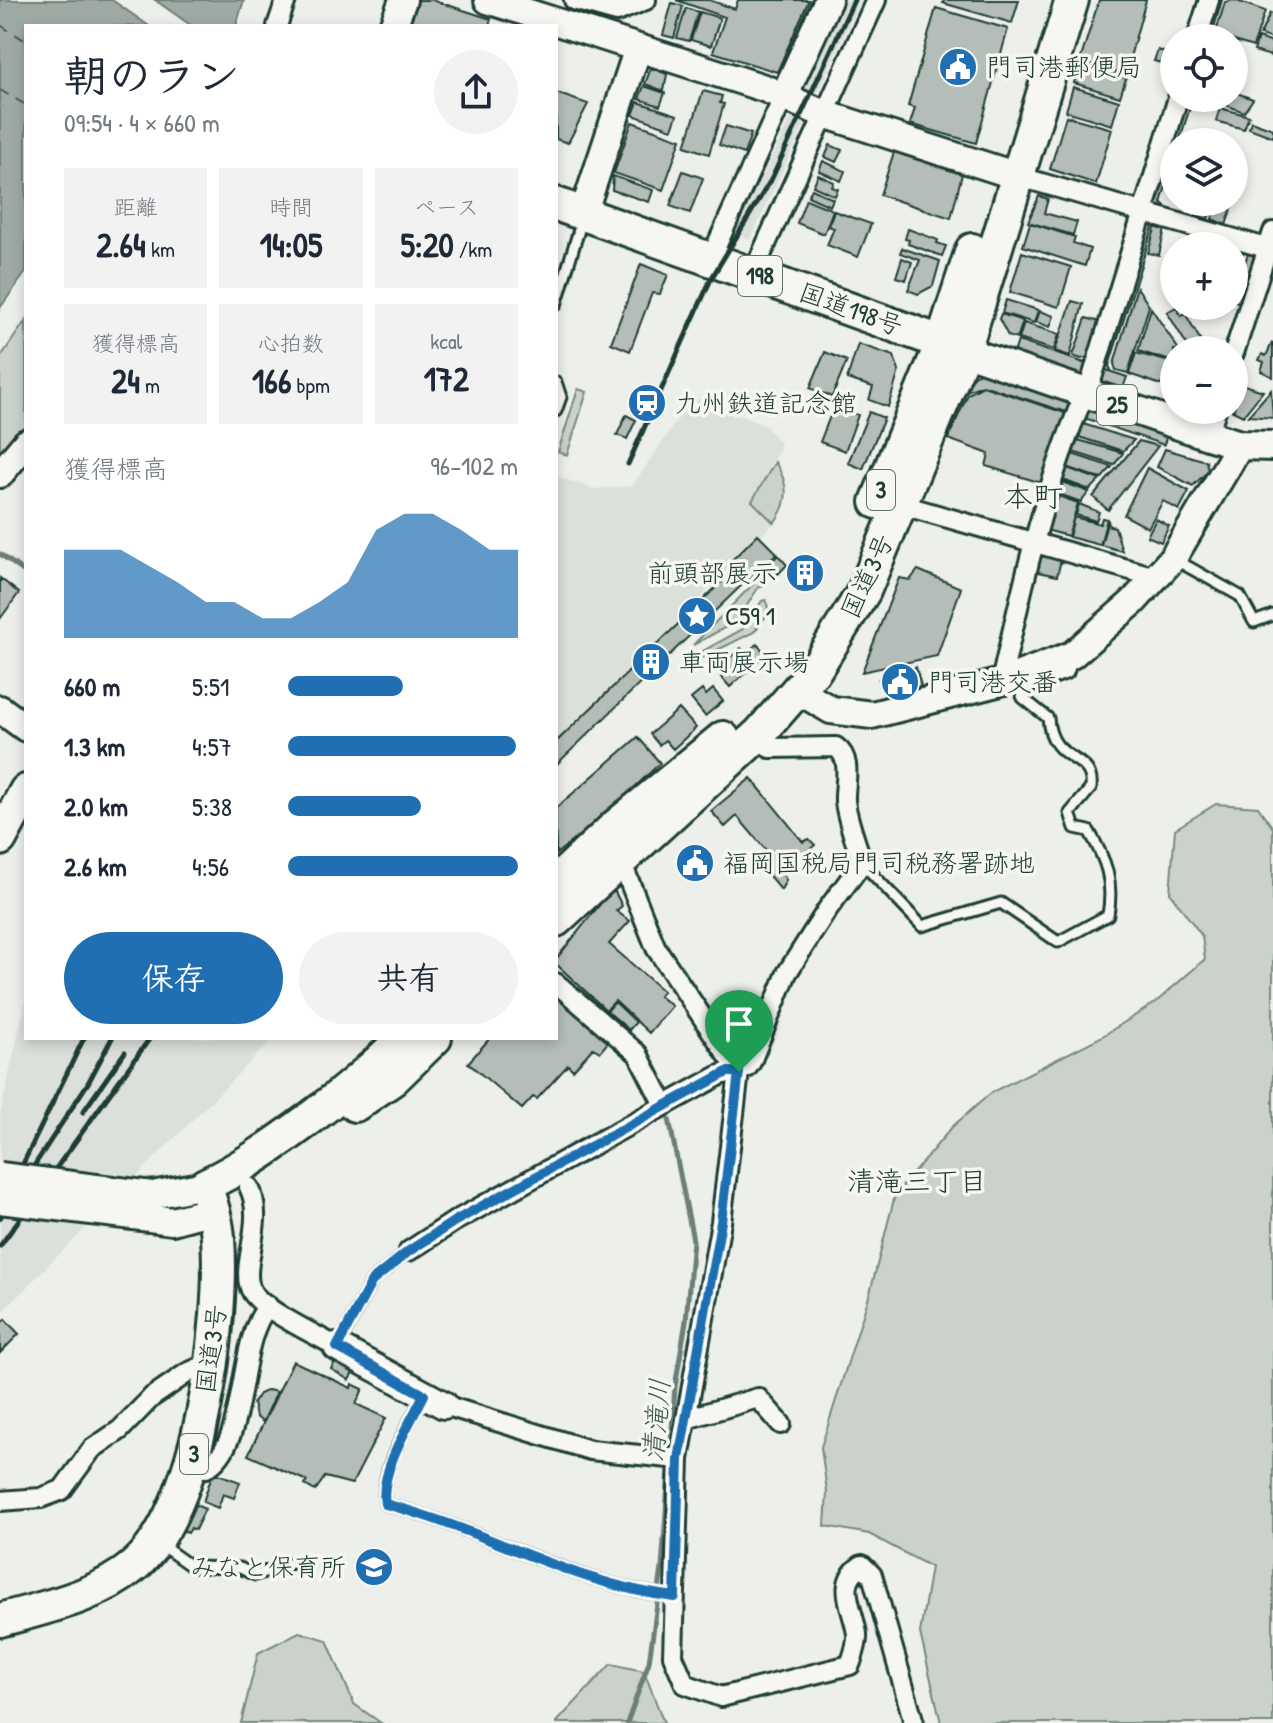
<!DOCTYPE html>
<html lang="ja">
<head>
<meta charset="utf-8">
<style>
  body { margin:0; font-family:"Patrick Hand","Klee One",sans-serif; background:#f2f2f3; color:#1f2937; height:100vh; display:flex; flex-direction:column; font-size:30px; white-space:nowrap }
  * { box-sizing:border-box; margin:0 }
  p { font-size:26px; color:#747a83 }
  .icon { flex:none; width:44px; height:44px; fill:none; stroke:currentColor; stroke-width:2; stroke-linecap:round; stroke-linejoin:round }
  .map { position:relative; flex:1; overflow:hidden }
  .details { position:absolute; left:24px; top:24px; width:534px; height:1016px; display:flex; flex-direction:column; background:#fff; border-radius:0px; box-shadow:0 4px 12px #0003 }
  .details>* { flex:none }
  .buttons { position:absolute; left:1160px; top:24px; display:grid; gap:16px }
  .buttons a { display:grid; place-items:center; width:88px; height:88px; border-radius:50%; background:#fff; box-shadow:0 4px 12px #0003; font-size:40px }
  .pin { position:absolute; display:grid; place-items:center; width:68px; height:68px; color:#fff; margin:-82px -34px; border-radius:50% 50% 50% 0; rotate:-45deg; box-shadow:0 0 8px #0007 }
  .pin .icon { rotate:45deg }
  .round { display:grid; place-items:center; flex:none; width:84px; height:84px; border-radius:42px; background:#f2f2f3 }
  .headline { display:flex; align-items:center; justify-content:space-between; height:136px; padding:0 40px }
  h1 { font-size:44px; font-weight:700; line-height:60px }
  .metrics { display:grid; grid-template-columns:repeat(3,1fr); gap:12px; height:136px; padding:8px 40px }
  .metrics div { display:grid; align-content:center; border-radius:0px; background:#f2f2f3; text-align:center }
  .metrics b { font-size:34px; font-weight:700 }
  .metrics small { font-size:22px; font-weight:400 }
  .metrics p { font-size:22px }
  .chart { height:224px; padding:16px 40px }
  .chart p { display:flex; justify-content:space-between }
  .chart svg { width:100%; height:144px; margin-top:8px; fill:#1f6fb2; opacity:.7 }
  .primary-button { display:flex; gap:16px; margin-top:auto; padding:16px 40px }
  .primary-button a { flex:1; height:92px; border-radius:48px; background:#1f6fb2; color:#fff; font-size:32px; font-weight:700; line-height:92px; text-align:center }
  .primary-button a+a { background:#f2f2f3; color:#1f2937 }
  ul { padding:0 40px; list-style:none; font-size:26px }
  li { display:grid; grid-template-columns:128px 96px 1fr; align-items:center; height:60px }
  li i { height:20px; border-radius:10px; background:#1f6fb2 }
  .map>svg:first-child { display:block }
  .built { fill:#dce0db }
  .green { fill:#cbd2cc; stroke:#758880; stroke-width:2 }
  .water { fill:#9faaa4; stroke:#6c7e77; stroke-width:2 }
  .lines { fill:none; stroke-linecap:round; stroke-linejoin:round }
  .stream { stroke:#6c7e77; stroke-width:5 }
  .ferry { stroke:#3f5850; stroke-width:2; stroke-dasharray:10 8; stroke-linecap:butt }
  .building { fill:#b4bdb8; stroke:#1f3d34; stroke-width:2 }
  .lane-casing { stroke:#1f3d34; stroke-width:15 }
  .street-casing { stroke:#1f3d34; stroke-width:24 }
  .secondary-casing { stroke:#1f3d34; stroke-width:32 }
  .primary-casing { stroke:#1f3d34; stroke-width:34 }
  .highway-casing { stroke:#1f3d34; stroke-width:38 }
  .lane { stroke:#f6f6f2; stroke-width:9 }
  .street { stroke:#f6f6f2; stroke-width:18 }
  .secondary { stroke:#f6f6f2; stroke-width:26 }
  .primary { stroke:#f6f6f2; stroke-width:28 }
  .highway { stroke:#f6f6f2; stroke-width:32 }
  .rail { stroke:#1f3d34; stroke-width:5 }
  .secondary-bridge-casing { stroke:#1f3d34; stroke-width:32; stroke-linecap:butt }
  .secondary-bridge { stroke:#f6f6f2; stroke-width:26 }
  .route-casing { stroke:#fff; stroke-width:16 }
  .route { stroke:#1f6fb2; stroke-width:10 }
  .labels { text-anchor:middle; stroke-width:7; stroke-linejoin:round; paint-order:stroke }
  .shield { fill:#f6f6f2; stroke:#60746d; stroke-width:2 }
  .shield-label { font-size:24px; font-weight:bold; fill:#1f3d34 }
  .poi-label { font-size:26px; fill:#1f3d34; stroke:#f6f6f2; text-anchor:start }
  .street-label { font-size:26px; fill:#1f3d34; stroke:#f6f6f2 }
  .neighbourhood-label { font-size:28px; fill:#1f3d34; stroke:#f6f6f2 }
  .water-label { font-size:28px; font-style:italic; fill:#3f5850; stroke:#f6f6f2 }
  .quarter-label { font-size:30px; fill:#1f3d34; stroke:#f6f6f2 }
</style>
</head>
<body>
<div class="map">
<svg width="1273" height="1723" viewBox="0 0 1273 1723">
  <rect width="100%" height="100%" fill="#edefea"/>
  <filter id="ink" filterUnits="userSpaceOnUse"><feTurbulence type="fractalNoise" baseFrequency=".0125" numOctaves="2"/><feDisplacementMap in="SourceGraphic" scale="16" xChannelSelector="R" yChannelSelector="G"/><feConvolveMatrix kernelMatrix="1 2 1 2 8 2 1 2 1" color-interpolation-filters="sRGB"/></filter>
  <g filter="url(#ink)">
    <!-- built -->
    <path class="built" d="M840 0H860L814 101 802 96 811 78 806 75Z
      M793 114 807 119 750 240 729 230 754 192Z
      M693 397 766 426 781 445 752 501 774 523 556 745V476L594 489 632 486Z
      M26 999V1038H274L0 1314V1114Z"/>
    <!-- green -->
    <path class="green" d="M26 320V433L0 463V358Z
      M578 389 587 392 567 455 558 452Z
      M775 462C789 484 790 502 774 523L752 501Z
      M760 577 764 585 758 588 737 621 693 645Z
      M766 600 769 612 754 632 691 663 701 652 743 629 762 601Z
      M1216 804 1258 807 1273 828V1723H941L920 1633 931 1567 869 1534 825 1526 827 1492 821 1447 870 1293 895 1195 952 1127 992 1092 1101 1037 1155 1003 1205 959 1202 936 1170 893 1175 829Z
      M299 1632 327 1640 354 1704 381 1723H241L258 1653Z
      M611 1664 644 1671 664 1723H556Z"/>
    <!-- water -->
    <path class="water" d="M0 0H112L149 26H26V272L0 308Z
      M155 0H244L236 26H192Z"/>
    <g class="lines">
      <!-- stream -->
      <path class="stream" d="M0 554 26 573
        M627 1723 649 1662 662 1568 675 1387 686 1321 693 1240 669 1119"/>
      <!-- ferry -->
      <path class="ferry" d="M0 25 26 41
        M0 90 26 105"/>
    </g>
    <!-- building -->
    <path class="building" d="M418 0H432L491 19 489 26H409Z
      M676 0H709L735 9 738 0H809L777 72 713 52 725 17Z
      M944 0H1019L1012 23 943 3Z
      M1099 0H1146L1125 75 1080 61Z
      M1203 0H1222L1211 38H1191Z
      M1234 0 1265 11 1253 47 1215 35 1225 2Z
      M672 3 683 6 674 38 663 35Z
      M686 8 698 12 689 41 677 38Z
      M936 8 1008 29 976 143 910 124 915 108 908 106Z
      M700 12 720 18 711 46 691 40Z
      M1270 13 1273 14V39L1260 35Z
      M1258 38 1273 43 1271 56 1254 51Z
      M1158 50 1171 54 1168 65 1154 61Z
      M1079 64 1126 78 1120 97 1074 83Z
      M651 68 667 74 664 91 645 84Z
      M644 86 665 93 660 106 639 99Z
      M1073 87 1119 101 1112 125 1066 111Z
      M703 91 722 96 720 103 724 104 709 154 685 146Z
      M1234 92 1253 99 1244 112 1223 104 1225 98H1234Z
      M556 93 588 104 568 143 556 139Z
      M1174 98H1193L1179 142H1174V159L1161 203 1168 209 1165 222 1155 221 1109 366 1112 372 1083 363 1090 359 1133 226 1127 218 1133 201 1142 199Z
      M638 102 677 115 672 129 633 115Z
      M1220 108 1249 116 1244 129 1216 121Z
      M1066 116 1112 129 1096 184 1050 169Z
      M1251 121 1273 129V137L1249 128Z
      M632 122 681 139 663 190 614 173Z
      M726 126 751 134 744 154 719 145Z
      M830 145 842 150 836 162 825 157Z
      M894 152 962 174 951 218 880 195Z
      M823 161 845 171 841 181 819 171Z
      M683 171 703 178 690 213 670 206Z
      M818 175 834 182 832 187 838 189 835 196 813 186Z
      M613 176 653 190 649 202 612 190Z
      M812 189 833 199 830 206 808 196Z
      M1039 196 1048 199 1044 213 1077 222 1073 235 1028 222Z
      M806 199 833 210 824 234 797 223Z
      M1200 202H1213L1208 219 1196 215Z
      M1218 202H1234L1226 225 1212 219Z
      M834 211 871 224 858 257 827 245 834 228 828 226Z
      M1157 222 1166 224 1159 255 1148 253Z
      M1030 223 1075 237 1073 243 1090 249 1085 266 1023 246Z
      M908 229 938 240 937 243 946 246 942 256 908 244 909 240 905 239Z
      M1194 234 1219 242 1218 246H1190Z
      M902 248 940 261 933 286 918 294 908 290 920 260 900 253Z
      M1022 252 1071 267 1059 307 1010 292Z
      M1248 254 1256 256 1242 303 1234 301V271L1241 273Z
      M902 258 912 262 906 280 896 277Z
      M641 264 668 275 660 294 652 293 630 351 611 343Z
      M1137 287 1149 306 1128 373 1116 370 1114 364Z
      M1006 300 1038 310 1034 323 1002 313Z
      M1072 301 1083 304 1070 356 1055 351Z
      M1176 307 1181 316 1185 313 1206 350H1190L1167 312Z
      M1151 308 1179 350H1174V362L1138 351Z
      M1040 311 1054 316 1050 327 1036 322Z
      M1001 314 1023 321 1017 339 1008 336 999 319Z
      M1086 318 1100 322 1089 357 1081 359 1073 356Z
      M1024 323 1059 334 1054 350 1019 339Z
      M1018 341 1127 377 1123 388 1014 353Z
      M1272 343H1273V377L1261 371 1264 362 1259 360 1262 354 1266 356Z
      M858 344 894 356 899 371 888 407 869 400 873 387 847 379Z
      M825 352 847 361 832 397 810 388Z
      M1136 353 1174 363 1170 388 1129 374Z
      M980 373 1167 434 1164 445 1085 418 1080 420 1069 418 1066 412 983 385 966 391 945 441 935 436 957 383Z
      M1238 383 1263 391 1243 416 1231 410H1234Z
      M983 386 1065 413 1066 418 1045 484 986 466 989 454 948 439 968 394Z
      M1271 390 1273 418 1248 416Z
      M834 406 858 415 845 451 820 442Z
      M869 412 884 418 863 469 848 463Z
      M626 415 636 420 627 439 617 435Z
      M1083 424 1134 440 1123 451 1079 437Z
      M1078 440 1123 453 1114 465 1073 452Z
      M1139 441 1158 446 1108 510 1093 497Z
      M1165 449 1206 461 1208 471 1193 486 1157 467Z
      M1072 454 1112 467 1101 479 1067 467Z
      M1067 468 1100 480 1090 490 1063 480Z
      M1147 468 1189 491 1179 510 1163 501 1148 528 1124 515Z
      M1063 482 1089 492 1081 502 1059 494Z
      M1058 496 1078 503 1068 536 1046 530Z
      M1079 504 1099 512 1096 521 1076 515Z
      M1074 517 1100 524 1102 518 1107 519 1100 545 1069 537Z
      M1156 519 1169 526 1161 542 1147 536Z
      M1108 520 1109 526 1115 527 1122 551 1101 545Z
      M758 534 777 553 746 583 728 564Z
      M778 555 787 565 778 574 769 564Z
      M1045 556 1061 560 1057 576 1034 571 1037 559Z
      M792 562 820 565 818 583 790 580Z
      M734 570 745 582 556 765V742Z
      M918 570 961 588 937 656 862 672 899 578 910 580Z
      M0 578 19 593 0 619Z
      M757 644 766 654 730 687 721 677 731 667 726 661 741 648 747 654Z
      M916 667 921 686 885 695 879 679Z
      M713 689 723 701 705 716 691 699 702 690 706 695Z
      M679 709 696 728 673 749 665 740 659 745 650 734Z
      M638 737 660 763 612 809 556 854V808Z
      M751 778 803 842 809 839 815 845 782 873 786 880 781 890 759 864 770 855 737 816 725 827 711 811Z
      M615 892 622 906 616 911 630 921 609 944 663 991 659 996 672 1006 649 1033 615 1001 606 1010 556 964V959L609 893Z
      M556 995 608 1042 600 1052 593 1048 573 1070 568 1065 537 1099 533 1097 522 1109 468 1063 490 1038H556Z
      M615 1002 636 1022 629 1030 607 1011Z
      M5 1319 19 1334 0 1353V1324Z
      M336 1360 354 1371 349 1380 331 1369Z
      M293 1361 351 1388 352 1384 363 1389 356 1404 386 1418 352 1484 325 1477 315 1491 305 1485 307 1481 248 1455Z
      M268 1390 277 1392 263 1422 256 1417 253 1403 259 1394Z
      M213 1472 240 1482 234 1498 223 1494 218 1508 203 1502Z
      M191 1503 205 1509 195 1530 191 1528 188 1533 179 1529Z"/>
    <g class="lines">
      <!-- lane casing -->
      <g class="lane-casing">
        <path id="lane" d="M556 305 582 220
          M556 382 561 397 556 411
          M1176 560 1240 596 1254 622 1273 615
          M862 863 922 926 1001 903 1058 942 1108 915C1114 881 1106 860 1089 831L1075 828 1070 813 1091 788C1095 752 1051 766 1048 718L1023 698 1020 691 1068 673 1072 661
          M339 1344 372 1281 409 1251
          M422 1398C408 1427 379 1470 385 1504 483 1529 574 1585 675 1597
          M161 1545 192 1567 240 1568 255 1575 295 1562"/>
      </g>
      <!-- street casing -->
      <g class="street-casing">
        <path id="street" d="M574 0 617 12 646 0
          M277 26 286 0
          M1197 38 1209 0
          M1017 176 1273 250
          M710 260 784 96
          M753 273 876 0
          M1234 353 1273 232
          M1208 435 1216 410
          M892 502 1155 577
          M1001 682C1024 578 1047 474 1092 378L1178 98
          M619 856 656 948 739 1072 721 1222 679 1459 673 1656 685 1684 721 1697 850 1665C853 1656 858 1644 857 1634 853 1607 835 1583 862 1565L872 1575 914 1723
          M556 983 638 1054 664 1105
          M249 1187C267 1222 238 1268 252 1292 264 1311 317 1335 337 1347
          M409 1251 455 1221 720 1075 747 1068 751 1062 787 973 827 910 862 863C857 844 847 821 845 801 844 784 853 759 836 747L770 748 760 733
          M444 1405 590 1450 679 1459
          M686 1419 758 1398 781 1424
          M191 1461 206 1468C250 1444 235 1343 268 1306
          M0 1501 41 1498 62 1490 92 1449 120 1430 152 1397 187 1373 210 1363"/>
      </g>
      <!-- secondary casing -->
      <g class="secondary-casing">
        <path id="secondary" d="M488 0 764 88 824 114 1017 176
          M393 26 403 0
          M784 96 828 0
          M583 214 638 48
          M0 474 26 443
          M799 691 831 710 872 715 1001 682 1072 655 1133 602 1173 558 1240 445
          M0 709 26 728
          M152 1195 205 1185
          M150 1218 172 1221 213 1210
          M337 1347 444 1405"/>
      </g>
      <!-- primary casing -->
      <g class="primary-casing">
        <path id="primary" d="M964 351 1208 435 1240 445 1273 446"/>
      </g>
      <!-- highway casing -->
      <g class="highway-casing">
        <path id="highway" d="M556 204 963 350
          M877 502 942 343 972 250
          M0 839 26 791
          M556 882 617 825 723 738
          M556 920 760 733 815 670 864 591 964 351 1072 0
          M355 1105 393 1079 435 1038
          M0 1620C46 1607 97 1597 134 1566 201 1510 224 1321 218 1238 217 1220 211 1202 205 1185 265 1158 357 1085 403 1038"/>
      </g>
      <!-- lane -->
      <use href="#lane" class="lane"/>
      <!-- street -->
      <use href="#street" class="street"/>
      <!-- secondary -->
      <use href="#secondary" class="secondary"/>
      <!-- primary -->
      <use href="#primary" class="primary"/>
      <!-- highway -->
      <use href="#highway" class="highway"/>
      <!-- rail -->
      <path class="rail" d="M628 464 711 279 772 178 854 0
        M83 1112 125 1052
        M20 1170 84 1038
        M0 1218 88 1083 112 1038
        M0 1246 150 1038"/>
      <!-- secondary-bridge casing -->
      <g class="secondary-bridge-casing">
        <path id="secondary-bridge" d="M0 1176 152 1195
          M0 1200 150 1218"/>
      </g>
      <!-- secondary-bridge -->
      <use href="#secondary-bridge" class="secondary-bridge"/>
    </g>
  </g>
  <g class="lines" filter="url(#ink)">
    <!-- route casing -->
    <g class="route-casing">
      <path id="route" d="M727 1072H739L721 1222 679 1459 675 1597C574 1585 483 1529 385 1504 379 1472 410 1423 424 1395L337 1347 372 1281 409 1251 455 1221Z"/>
    </g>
    <!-- route -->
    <use href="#route" class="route"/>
  </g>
  <!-- icons -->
  <defs>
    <g id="civic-disc" transform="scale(2)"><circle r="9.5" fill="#1f6fb2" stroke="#f6f6f2"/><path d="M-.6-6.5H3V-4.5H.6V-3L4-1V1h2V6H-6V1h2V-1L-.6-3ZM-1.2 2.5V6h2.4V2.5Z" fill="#fff"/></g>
    <g id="station-disc" transform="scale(2)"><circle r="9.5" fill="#1f6fb2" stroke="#f6f6f2"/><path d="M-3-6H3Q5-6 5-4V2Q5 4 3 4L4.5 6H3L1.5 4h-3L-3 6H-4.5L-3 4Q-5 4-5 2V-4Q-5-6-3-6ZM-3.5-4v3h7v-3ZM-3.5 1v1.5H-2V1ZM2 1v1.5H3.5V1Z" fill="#fff"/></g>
    <g id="building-disc" transform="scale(2)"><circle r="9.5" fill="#1f6fb2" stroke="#f6f6f2"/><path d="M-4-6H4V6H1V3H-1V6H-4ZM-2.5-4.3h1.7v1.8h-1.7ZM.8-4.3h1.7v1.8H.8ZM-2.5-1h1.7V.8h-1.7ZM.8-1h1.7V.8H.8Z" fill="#fff"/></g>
    <g id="sight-disc" transform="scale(2)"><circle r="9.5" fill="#1f6fb2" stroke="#f6f6f2"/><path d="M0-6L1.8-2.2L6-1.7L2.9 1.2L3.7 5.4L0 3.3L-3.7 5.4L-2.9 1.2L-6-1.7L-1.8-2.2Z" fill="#fff"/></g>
    <g id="school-disc" transform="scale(2)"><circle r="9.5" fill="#1f6fb2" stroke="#f6f6f2"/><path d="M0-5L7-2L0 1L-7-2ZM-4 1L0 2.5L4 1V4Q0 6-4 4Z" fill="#fff"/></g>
  </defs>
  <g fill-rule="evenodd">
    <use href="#civic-disc" x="958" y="67"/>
    <use href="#station-disc" x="647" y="403"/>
    <use href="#building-disc" x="805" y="573"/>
    <use href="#sight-disc" x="697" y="616"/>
    <use href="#building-disc" x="651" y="662"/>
    <use href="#civic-disc" x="900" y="682"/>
    <use href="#civic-disc" x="695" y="863"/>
    <use href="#school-disc" x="374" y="1567"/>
  </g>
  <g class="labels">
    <!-- shield labels -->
    <g class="shield">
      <rect x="738" y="256" width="44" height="40" rx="6"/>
      <rect x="1097" y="385" width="40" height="40" rx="6"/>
      <rect x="867" y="470" width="28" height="40" rx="6"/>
      <rect x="180" y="1434" width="28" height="40" rx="6"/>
    </g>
    <g class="shield-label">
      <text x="760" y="284">198</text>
      <text x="1117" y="413">25</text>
      <text x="881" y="498">3</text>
      <text x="194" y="1462">3</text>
    </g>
    <!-- poi labels -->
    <g class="poi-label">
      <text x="986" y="76">門司港郵便局</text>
      <text x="675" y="412">九州鉄道記念館</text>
      <text x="777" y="582" text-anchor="end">前頭部展示</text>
      <text x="725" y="625">C59 1</text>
      <text x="679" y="671">車両展示場</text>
      <text x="928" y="691">門司港交番</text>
      <text x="723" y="872">福岡国税局門司税務署跡地</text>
      <text x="346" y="1576" text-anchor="end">みなと保育所</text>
    </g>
    <!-- street labels -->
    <g class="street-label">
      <text transform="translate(851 309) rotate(20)" y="9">国道198号</text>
      <text transform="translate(867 576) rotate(-65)" y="9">国道3号</text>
      <text transform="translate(211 1349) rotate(-82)" y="9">国道3号</text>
    </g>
    <!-- neighbourhood labels -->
    <g class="neighbourhood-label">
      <text x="917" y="1191">清滝三丁目</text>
    </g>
    <!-- water labels -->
    <g class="water-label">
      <text transform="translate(656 1420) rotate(-85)" y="10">清滝川</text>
    </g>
    <!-- quarter labels -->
    <g class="quarter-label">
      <text x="1033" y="507">本町</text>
    </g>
  </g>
</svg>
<div class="buttons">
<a><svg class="icon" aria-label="locate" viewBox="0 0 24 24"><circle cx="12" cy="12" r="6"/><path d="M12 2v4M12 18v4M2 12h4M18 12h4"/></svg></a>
<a><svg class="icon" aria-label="layers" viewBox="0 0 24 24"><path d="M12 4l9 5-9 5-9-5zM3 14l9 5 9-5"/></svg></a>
<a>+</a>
<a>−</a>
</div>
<div class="pin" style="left:739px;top:1072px;background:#1e9e55"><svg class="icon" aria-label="arrive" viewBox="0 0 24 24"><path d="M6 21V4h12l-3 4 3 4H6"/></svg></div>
<section class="details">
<div class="headline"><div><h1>朝のラン</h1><p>09:54 · 4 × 660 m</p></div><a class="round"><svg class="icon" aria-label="share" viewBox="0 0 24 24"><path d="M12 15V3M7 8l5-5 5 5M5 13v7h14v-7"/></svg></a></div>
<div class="metrics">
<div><p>距離</p><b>2.64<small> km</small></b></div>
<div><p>時間</p><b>14:05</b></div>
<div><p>ペース</p><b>5:20<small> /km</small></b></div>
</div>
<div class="metrics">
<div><p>獲得標高</p><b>24<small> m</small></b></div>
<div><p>心拍数</p><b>166<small> bpm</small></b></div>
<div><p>kcal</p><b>172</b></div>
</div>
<div class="chart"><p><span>獲得標高</span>96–102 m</p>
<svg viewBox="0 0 160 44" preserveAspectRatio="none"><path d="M0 44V17L10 17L20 17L30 22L40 27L50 33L60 33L70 38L80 38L90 33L100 27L110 11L120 6L130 6L140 11L150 17L160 17V44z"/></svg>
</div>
<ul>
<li><b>660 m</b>5:51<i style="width:50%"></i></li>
<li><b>1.3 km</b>4:57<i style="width:99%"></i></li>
<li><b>2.0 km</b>5:38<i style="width:58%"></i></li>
<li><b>2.6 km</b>4:56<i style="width:100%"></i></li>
</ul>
<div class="primary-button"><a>保存</a><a>共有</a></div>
</section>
</div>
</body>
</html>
